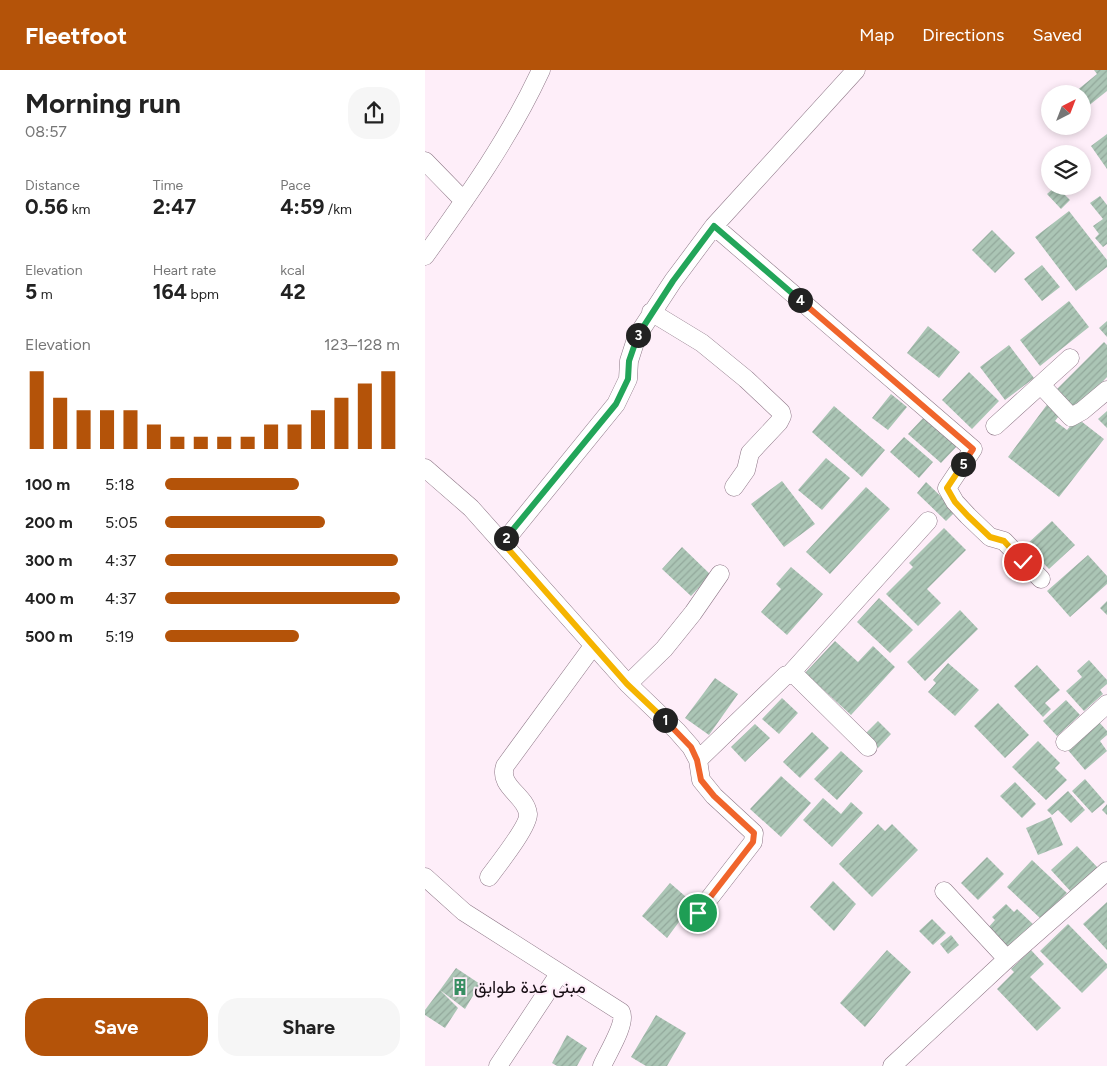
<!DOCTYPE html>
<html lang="en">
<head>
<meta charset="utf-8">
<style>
  body { margin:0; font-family:Figtree,Vazirmatn,sans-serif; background:#f6f6f6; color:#222; height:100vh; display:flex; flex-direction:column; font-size:19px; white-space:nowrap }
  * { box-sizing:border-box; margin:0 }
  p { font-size:16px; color:#767676 }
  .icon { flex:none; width:28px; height:28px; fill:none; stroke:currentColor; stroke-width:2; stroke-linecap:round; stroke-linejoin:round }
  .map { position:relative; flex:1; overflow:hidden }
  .side { display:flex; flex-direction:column; background:#fff; width:425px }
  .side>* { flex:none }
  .needle { width:32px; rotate:42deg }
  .buttons { position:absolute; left:616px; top:15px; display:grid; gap:10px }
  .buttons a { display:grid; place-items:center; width:50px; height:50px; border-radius:50%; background:#fff; box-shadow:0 2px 8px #0003; font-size:25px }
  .pin { position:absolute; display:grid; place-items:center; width:42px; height:42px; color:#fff; margin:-21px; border:2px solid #fff; border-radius:50%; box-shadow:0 1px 5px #0007 }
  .km { position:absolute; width:25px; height:25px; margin:-12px; border-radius:50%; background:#222; color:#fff; font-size:14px; line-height:25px; text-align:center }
  .round { display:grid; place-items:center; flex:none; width:52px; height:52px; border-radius:20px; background:#f6f6f6 }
  .overview { display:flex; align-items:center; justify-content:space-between; height:85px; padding:0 25px }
  h1 { font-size:28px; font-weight:700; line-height:38px }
  .metrics { display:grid; grid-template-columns:repeat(3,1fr); gap:8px; height:85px; padding:5px 25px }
  .metrics div { display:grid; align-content:center }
  .metrics b { font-size:21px; font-weight:700 }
  .metrics small { font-size:14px; font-weight:400 }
  .metrics p { font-size:14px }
  .chart { height:140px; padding:10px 25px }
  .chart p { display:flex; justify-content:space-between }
  .chart svg { width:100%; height:90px; margin-top:5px; stroke:#b45309; stroke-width:6 }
  .button { display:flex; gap:10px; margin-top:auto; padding:10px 25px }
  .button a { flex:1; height:58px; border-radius:20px; background:#b45309; color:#fff; font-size:20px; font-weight:700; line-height:58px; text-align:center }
  .button a+a { background:#f6f6f6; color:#222 }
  ul { padding:0 25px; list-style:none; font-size:16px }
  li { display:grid; grid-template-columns:80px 60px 1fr; align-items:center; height:38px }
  li i { height:12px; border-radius:6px; background:#b45309 }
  header { display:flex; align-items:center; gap:30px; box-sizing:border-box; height:70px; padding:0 25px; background:#b45309; color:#fff }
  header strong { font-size:24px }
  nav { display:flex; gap:28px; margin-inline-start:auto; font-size:18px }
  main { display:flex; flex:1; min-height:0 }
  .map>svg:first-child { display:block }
  .building { fill:url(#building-hatch) }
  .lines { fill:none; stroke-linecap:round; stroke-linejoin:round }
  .street-casing { stroke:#8e7787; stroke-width:19 }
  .street { stroke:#fff; stroke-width:18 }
  .split-1-casing { stroke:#fff; stroke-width:10 }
  .split-2-casing { stroke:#fff; stroke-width:10 }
  .split-3-casing { stroke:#fff; stroke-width:10 }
  .split-4-casing { stroke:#fff; stroke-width:10 }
  .split-5-casing { stroke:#fff; stroke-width:10 }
  .split-6-casing { stroke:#fff; stroke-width:10 }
  .split-1 { stroke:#f0652b; stroke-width:6 }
  .split-2 { stroke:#f5b400; stroke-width:6 }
  .split-3 { stroke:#22a559; stroke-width:6 }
  .split-4 { stroke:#22a559; stroke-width:6 }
  .split-5 { stroke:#f0652b; stroke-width:6 }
  .split-6 { stroke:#f5b400; stroke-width:6 }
  .labels { text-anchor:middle; stroke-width:4; stroke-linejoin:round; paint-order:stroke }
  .poi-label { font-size:18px; fill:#160d13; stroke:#feeef9; text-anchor:start }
</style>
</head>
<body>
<header>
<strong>Fleetfoot</strong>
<nav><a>Map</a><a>Directions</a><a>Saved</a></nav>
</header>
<main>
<section class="side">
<div class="overview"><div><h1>Morning run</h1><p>08:57</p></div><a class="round"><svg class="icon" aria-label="share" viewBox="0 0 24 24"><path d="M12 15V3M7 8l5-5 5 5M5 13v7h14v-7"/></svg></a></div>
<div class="metrics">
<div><p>Distance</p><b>0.56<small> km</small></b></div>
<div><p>Time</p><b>2:47</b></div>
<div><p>Pace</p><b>4:59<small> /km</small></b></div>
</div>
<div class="metrics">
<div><p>Elevation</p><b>5<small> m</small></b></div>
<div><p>Heart rate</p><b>164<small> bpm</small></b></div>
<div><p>kcal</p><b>42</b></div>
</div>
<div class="chart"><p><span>Elevation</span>123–128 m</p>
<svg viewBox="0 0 160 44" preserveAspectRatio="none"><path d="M5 44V6M15 44V19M25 44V25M35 44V25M45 44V25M55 44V32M65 44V38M75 44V38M85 44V38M95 44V38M105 44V32M115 44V32M125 44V25M135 44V19M145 44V12M155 44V6"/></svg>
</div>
<ul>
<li><b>100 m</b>5:18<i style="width:57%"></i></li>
<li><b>200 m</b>5:05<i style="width:68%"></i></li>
<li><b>300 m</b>4:37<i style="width:99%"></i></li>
<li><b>400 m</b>4:37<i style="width:100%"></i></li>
<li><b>500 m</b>5:19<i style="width:57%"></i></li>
</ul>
<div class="button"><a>Save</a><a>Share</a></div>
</section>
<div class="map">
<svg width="682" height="996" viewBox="0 0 682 996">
  <defs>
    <pattern id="building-hatch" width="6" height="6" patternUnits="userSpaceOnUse" patternTransform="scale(1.25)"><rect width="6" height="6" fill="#abc5b5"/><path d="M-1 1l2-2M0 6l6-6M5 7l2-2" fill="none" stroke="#92a89b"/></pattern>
  </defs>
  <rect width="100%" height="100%" fill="#feeef9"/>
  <!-- building -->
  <path class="building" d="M669 0H682V21L662 37 658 31V24H651L650 22 672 4Z
    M682 64V99L666 76Z
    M658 95 665 104 658 111Z
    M631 116 645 130 636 139 622 124Z
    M637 116H651L643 123Z
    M675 126 682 135V174L678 177 670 168 674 164 668 156 678 149 665 133Z
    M644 141 682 190V197L651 221 610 167Z
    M567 160 590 183 570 203 547 180Z
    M617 195 635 217 617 231 599 209Z
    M644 231 664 257 615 296 595 270Z
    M682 251V267L674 258Z
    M503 256 535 282 514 308 482 283Z
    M679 272 682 275V307L650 340 630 321Z
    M584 275 609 308 580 330 555 297Z
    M544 302 574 331 547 359 517 330Z
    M466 324 482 337 463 360 447 348Z
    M624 332 637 342 630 351 642 360 652 348 679 369 634 427 583 387Z
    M409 336 460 380 437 407 387 362Z
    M682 341V358L673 349Z
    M500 346 533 375 516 393 483 364Z
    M479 367 508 392 494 408 465 382Z
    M401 388 425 408 397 440 373 420Z
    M357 411 390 454 359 477 326 434Z
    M501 412 531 441 521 451 492 423Z
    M441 417 465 439 405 504 381 482Z
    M627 451 650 475 624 499 601 475Z
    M519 458 541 480 502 519 516 533 493 556 461 524 488 497 484 493Z
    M257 477 286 505 266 526 237 499Z
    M663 485 682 506V514L645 547 622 521Z
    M366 497 398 524 362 565 336 542 356 519 351 514Z
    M454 528 488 560 465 583 432 552Z
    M682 531V545L675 538Z
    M535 540 553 559 500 611 482 592Z
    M410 571 433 592 448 576 470 597 426 645 380 603Z
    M664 590 682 610V614L675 620 678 624 659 641 641 621 657 607 652 601Z
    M523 593 554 620 530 646 503 622 511 613 508 610Z
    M612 595 635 620 620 633 626 639 618 647 589 616Z
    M290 608 313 624 284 665 260 648Z
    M357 628 373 643 354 664 337 649Z
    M641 630 655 645 632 666 618 651Z
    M573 633 604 665 580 688 549 656Z
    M453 651 466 664 453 678 440 664Z
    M674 652 682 661V665L675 671 682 681 660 700 642 679Z
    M330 654 345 668 320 692 306 677Z
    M387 662 404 678 375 708 358 692Z
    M613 671 635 693 630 698 642 710 621 730 587 697Z
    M416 681 438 701 412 730 389 709Z
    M356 706 386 733 356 767 325 739Z
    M660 709 680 732 667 743 647 721Z
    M590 712 611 734 597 748 575 726Z
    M643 721 660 740 646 753 633 740 627 745 622 740Z
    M398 728 416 744 426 732 438 743 407 777 378 750Z
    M682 734V745L677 740Z
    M626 747 638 775 613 785 601 758Z
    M453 754 460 761 467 754 493 780 447 827 414 794Z
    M652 776 674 799 648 824 626 800Z
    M562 787 579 804 553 830 536 813Z
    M607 790 642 823 616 849 582 817Z
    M408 811 431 834 409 861 385 837Z
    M245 813 268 833 242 868 217 846Z
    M682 832V880L658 854Z
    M581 834 589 842 592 839 610 856 585 881 562 859 570 850 567 847Z
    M507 849 521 863 508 875 494 861Z
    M643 854 682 894V898L657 923 615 881Z
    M526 865 534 875 523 884 515 874Z
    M462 880 486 902 440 957 415 933Z
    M606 880 619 894 605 907 636 938 612 961 572 919 589 902 586 899Z
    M31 898 55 914 40 939 15 920Z
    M15 920 33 938 20 958 0 945V940Z
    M231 945 261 963 242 996H221L206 987Z
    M142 965 162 978 152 996H132L127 993Z"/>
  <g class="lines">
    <!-- street casing -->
    <g class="street-casing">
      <path id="street" d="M0 91 39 131
        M289 156 548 379 522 418 530 432 543 446 565 467 579 471 616 509
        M0 186C43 126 85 67 116 0
        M226 242 277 273 321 309 356 342 357 346 354 352 325 383 321 400 309 417
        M616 315 646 347 657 341 682 320
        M570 356 645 288
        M0 398 46 438 203 614 252 661 266 677 273 690 276 710 289 726 329 763 328 772 273 843
        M78 473 191 334 203 309 204 291 212 266 248 211 289 156 431 0
        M365 604 503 451
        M203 614 239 579 268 543 295 504
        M640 672 682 634
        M273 690 361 605H370L443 677
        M0 807 39 842 196 942C202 953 182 984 177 996
        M64 807C72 796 104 756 103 744 101 725 73 717 80 696L168 576
        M519 821 582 889
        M73 996 134 904
        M467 996 582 889 682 801"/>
    </g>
    <!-- street -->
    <use href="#street" class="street"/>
  </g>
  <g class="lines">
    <!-- split-1 casing -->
    <g class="split-1-casing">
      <path id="split-1" d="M240 650 266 677 272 690 276 710 289 726 329 763 328 772 273 843"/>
    </g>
    <!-- split-2 casing -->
    <g class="split-2-casing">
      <path id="split-2" d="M81 468 78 473 202 614 240 650"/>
    </g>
    <!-- split-3 casing -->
    <g class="split-3-casing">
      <path id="split-3" d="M81 468 191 334 203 309 204 291 213 265"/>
    </g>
    <!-- split-4 casing -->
    <g class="split-4-casing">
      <path id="split-4" d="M213 265 248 211 289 156 375 230"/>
    </g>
    <!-- split-5 casing -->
    <g class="split-5-casing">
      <path id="split-5" d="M375 230 548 379 538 394"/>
    </g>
    <!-- split-6 casing -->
    <g class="split-6-casing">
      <path id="split-6" d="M538 394 522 418 530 432 543 446 565 467 579 471 598 492"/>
    </g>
    <!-- split-1 -->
    <use href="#split-1" class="split-1"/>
    <!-- split-2 -->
    <use href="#split-2" class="split-2"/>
    <!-- split-3 -->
    <use href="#split-3" class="split-3"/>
    <!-- split-4 -->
    <use href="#split-4" class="split-4"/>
    <!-- split-5 -->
    <use href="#split-5" class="split-5"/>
    <!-- split-6 -->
    <use href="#split-6" class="split-6"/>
  </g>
  <!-- icons -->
  <defs>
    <g id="building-bare" transform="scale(1.35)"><path d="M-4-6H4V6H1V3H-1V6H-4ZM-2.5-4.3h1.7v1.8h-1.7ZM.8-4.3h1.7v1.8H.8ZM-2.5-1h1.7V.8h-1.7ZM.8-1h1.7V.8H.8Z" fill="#378e62" stroke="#feeef9" stroke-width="2.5" paint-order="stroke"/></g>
  </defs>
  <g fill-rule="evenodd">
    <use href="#building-bare" x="35" y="917"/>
  </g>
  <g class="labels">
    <!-- poi labels -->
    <g class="poi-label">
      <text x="49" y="923">مبنى عدة طوابق</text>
    </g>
  </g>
</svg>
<div class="buttons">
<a><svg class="needle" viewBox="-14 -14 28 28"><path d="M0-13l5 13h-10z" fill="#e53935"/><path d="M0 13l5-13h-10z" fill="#767676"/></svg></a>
<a><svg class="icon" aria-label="layers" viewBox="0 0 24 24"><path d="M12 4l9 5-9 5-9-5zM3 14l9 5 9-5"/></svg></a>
</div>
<div class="pin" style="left:273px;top:843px;background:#1e9e55"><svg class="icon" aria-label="arrive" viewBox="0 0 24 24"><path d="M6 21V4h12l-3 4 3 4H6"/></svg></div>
<div class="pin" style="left:598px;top:492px;background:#d93025"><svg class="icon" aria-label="check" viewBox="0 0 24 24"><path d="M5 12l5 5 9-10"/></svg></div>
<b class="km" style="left:240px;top:650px">1</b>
<b class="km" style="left:81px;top:468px">2</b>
<b class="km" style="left:213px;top:265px">3</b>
<b class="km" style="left:375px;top:230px">4</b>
<b class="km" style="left:538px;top:394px">5</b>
</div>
</main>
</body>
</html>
